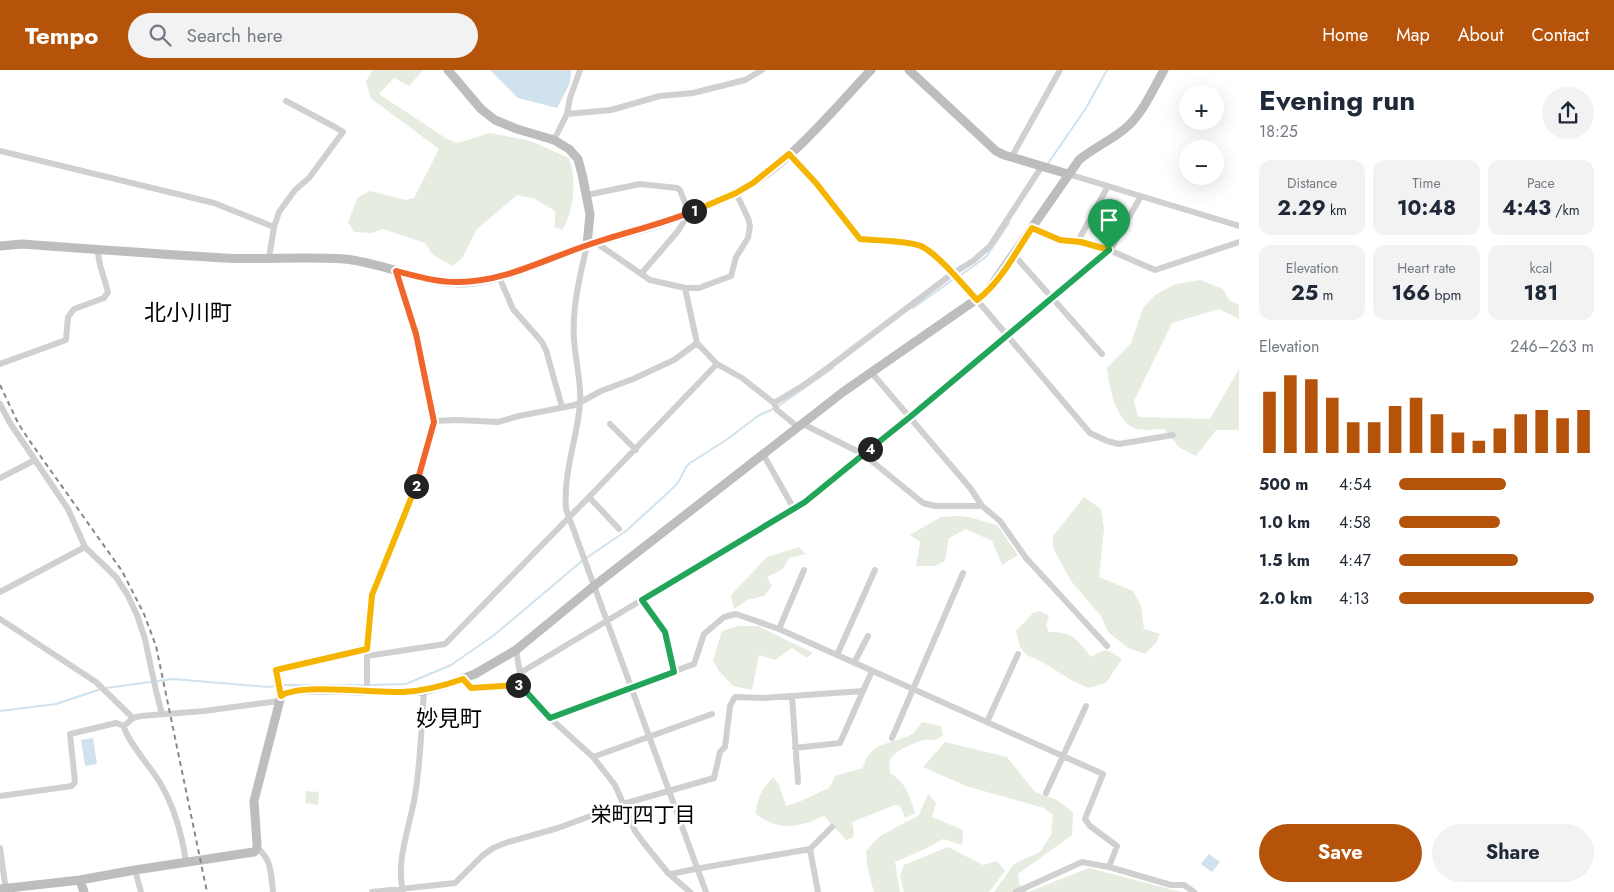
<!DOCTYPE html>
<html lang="en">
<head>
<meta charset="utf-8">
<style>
  body { margin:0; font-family:Jost,"Noto Sans JP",sans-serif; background:#f2f2f3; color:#1f2937; height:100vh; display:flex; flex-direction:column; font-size:19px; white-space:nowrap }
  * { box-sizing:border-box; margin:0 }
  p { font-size:16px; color:#747a83 }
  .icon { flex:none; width:28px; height:28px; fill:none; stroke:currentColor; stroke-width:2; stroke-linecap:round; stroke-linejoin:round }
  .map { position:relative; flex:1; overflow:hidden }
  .drawer { display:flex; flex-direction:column; background:#fff; width:375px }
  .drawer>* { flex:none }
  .controls { position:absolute; left:1179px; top:15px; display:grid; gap:10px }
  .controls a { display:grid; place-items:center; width:45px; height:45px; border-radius:50%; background:#fff; box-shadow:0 5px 20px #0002; font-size:25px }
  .pin { position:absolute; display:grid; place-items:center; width:42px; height:42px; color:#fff; margin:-51px -21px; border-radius:50% 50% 50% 0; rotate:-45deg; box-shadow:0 0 5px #0007 }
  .pin .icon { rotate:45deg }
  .km { position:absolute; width:25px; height:25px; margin:-12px; border-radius:50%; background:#222; color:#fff; font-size:14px; line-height:25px; text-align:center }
  .round { display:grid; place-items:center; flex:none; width:52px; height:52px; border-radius:26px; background:#f2f2f3 }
  .summary { display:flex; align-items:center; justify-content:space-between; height:85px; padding:0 20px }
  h1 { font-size:28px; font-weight:700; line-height:38px }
  .figures { display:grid; grid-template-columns:repeat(3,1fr); gap:8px; height:85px; padding:5px 20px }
  .figures div { display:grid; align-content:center; border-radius:12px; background:#f2f2f3; text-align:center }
  .figures b { font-size:21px; font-weight:700 }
  .figures small { font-size:14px; font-weight:400 }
  .figures p { font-size:14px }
  .chart { height:140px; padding:10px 20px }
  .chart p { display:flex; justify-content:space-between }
  .chart svg { width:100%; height:90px; margin-top:5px; stroke:#b45309; stroke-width:6 }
  .primary-button { display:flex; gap:10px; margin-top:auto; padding:10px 20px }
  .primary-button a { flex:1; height:58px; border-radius:30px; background:#b45309; color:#fff; font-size:20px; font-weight:700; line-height:58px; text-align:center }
  .primary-button a+a { background:#f2f2f3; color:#1f2937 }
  ul { padding:0 20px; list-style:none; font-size:16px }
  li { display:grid; grid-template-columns:80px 60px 1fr; align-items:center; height:38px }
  li i { height:12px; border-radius:6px; background:#b45309 }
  header { display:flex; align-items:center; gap:30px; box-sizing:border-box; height:70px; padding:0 25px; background:#b45309; color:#fff }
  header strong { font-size:24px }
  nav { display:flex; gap:28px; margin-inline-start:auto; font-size:18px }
  .search { width:350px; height:45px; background:#f2f2f3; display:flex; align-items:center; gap:12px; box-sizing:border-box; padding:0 18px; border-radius:28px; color:#747a83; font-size:19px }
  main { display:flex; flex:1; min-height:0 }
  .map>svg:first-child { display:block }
  .green { fill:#e6ecdf }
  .water { fill:#cfe2ee }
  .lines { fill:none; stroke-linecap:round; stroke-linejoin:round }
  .stream { stroke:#cfe2ee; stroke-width:2 }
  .street { stroke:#d0d0d0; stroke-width:6 }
  .secondary { stroke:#bdbdbd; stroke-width:9 }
  .rail { stroke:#888; stroke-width:2; stroke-dasharray:5 4; stroke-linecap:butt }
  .split-1-casing { stroke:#fff; stroke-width:10 }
  .split-2-casing { stroke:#fff; stroke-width:10 }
  .split-3-casing { stroke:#fff; stroke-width:10 }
  .split-4-casing { stroke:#fff; stroke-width:10 }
  .split-5-casing { stroke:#fff; stroke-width:10 }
  .split-1 { stroke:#f5b400; stroke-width:6 }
  .split-2 { stroke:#f0652b; stroke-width:6 }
  .split-3 { stroke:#f5b400; stroke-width:6 }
  .split-4 { stroke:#22a559; stroke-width:6 }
  .split-5 { stroke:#22a559; stroke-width:6 }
  .labels { text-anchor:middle; stroke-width:5; stroke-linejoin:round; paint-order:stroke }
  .neighbourhood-label { font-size:21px; fill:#000; stroke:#fff }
  .quarter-label { font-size:22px; fill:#000; stroke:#fff }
</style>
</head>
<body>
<header>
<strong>Tempo</strong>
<div class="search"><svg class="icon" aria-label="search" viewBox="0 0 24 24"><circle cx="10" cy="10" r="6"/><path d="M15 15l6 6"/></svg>Search here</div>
<nav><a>Home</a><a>Map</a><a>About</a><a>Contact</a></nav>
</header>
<main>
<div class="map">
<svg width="1239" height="822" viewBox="0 0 1239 822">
  <rect width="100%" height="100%" fill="#fff"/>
  <!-- green -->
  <path class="green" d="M373 0H423L409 16 394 8 379 24 447 69 458 73 490 63 531 71 569 88C577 110 574 139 563 159L555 158V141L535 129 517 125 477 159 463 187 453 196 433 185 425 173 383 159 372 163 354 162 348 152 358 127 370 121 406 130 414 128 439 79 372 29 370 26 366 11Z
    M1200 210 1223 219 1229 230 1239 235V249L1219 239 1172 253 1134 331 1138 347 1210 349 1239 299V360H1216L1196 386 1180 378 1164 359C1156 359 1145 361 1137 359 1116 353 1109 317 1107 298L1131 273 1143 238 1155 225 1176 214Z
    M1084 427 1101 439 1104 459 1099 507 1133 521 1141 536 1144 559 1160 564 1156 573 1145 584 1128 578 1108 562 1101 546 1071 511 1053 478V466Z
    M959 446 969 447 997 455 1018 485 1002 495 992 471 966 459 949 468 945 491 935 496H916L920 472 910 465 941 447Z
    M799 477 806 484 789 488 783 499 767 507 772 516 764 526 747 530 734 539 731 525 767 487Z
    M1040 541 1049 546 1046 555 1049 562C1073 562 1077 569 1091 587 1108 577 1106 579 1122 589L1106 613 1088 618 1071 610 1044 593 1027 585 1020 577 1016 561 1033 543Z
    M738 556H758L813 583 807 588 792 578 775 590 759 585 752 620 733 616 719 601 713 590 722 561Z
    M922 652 941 656 943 665C935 672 934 669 924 670 917 671 892 682 890 690 889 694 890 699 890 703 906 712 910 727 915 743L905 748 900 736 895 735 852 752 854 763 852 768 846 770 824 746C800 757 778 762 756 744 757 726 762 720 773 707L779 715 786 736C802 732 814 724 829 718L835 706 863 698C869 671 892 675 912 664 916 661 919 656 922 652Z
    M945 672 1007 687 1035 722 1057 730 1073 742 1072 765 1018 804 1019 814 1028 822 1089 798 1181 822H994L1014 794 1040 782 1051 765 1053 745 1044 738 966 716 923 697Z
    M306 721 319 722 318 735 305 733Z
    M928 724 936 733 932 747 963 760 962 775 943 769 927 778 895 792 900 822H874L868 800 866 781 880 766 919 745Z
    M948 777 983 795 997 791 1005 801 989 822H904L900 806 904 795Z"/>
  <!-- water -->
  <path class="water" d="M490 0H571L570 13 557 38 518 28Z
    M93 668 97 694 85 696 81 670Z
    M1209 784 1220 792 1212 802 1201 794Z"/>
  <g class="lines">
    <!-- stream -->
    <path class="stream" d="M1047 95 1086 38 1107 0
      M958 207 986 187 1009 153
      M913 238 954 209
      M777 337 833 298
      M370 615 406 614 451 595 493 566 582 491 626 461 674 417 679 411 686 397 690 393 726 370 758 346 773 339
      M106 618 173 609 268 617 285 615H365
      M0 641 56 634 101 619"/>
    <!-- street -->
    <path class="street" d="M567 44 611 40 660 26 693 23 745 10 762 0
      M554 70 567 44 570 28 580 0
      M0 81 214 133 274 157
      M789 85 816 113 860 169 907 173 921 176 937 188 977 230 1090 363 1107 371 1119 374 1173 365
      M1011 88 1060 0
      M1068 104 1239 156
      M587 125 640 114 677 118 680 120 689 143 678 161 641 204
      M1032 158 1060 170 1081 172 1109 180 1155 200 1239 172
      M1078 171 1108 116
      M595 172 650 210 685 218 697 273 717 294 742 308 774 333 777 340 798 357
      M587 175C580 206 572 237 574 269 575 289 582 315 580 334 577 369 563 403 566 439L706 822
      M1014 185 1102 284
      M269 188 274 157 279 142 295 120 309 108 343 62 335 57 286 31
      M499 207 513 239 542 272 546 280 562 337
      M685 218H699L731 206 736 187 748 168 750 156 748 148 736 123
      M0 294 66 270 68 247 74 239 104 228 108 222 100 195 97 178
      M871 302 971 419 982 436 1000 451 1026 488 1107 576
      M774 333 804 315 829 297 952 204 973 191 990 176 1042 96
      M0 334 10 353 68 439 85 477 116 507 127 524 137 545 145 569 156 621 162 644
      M434 351 458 350 498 352 519 346 575 335 601 321 633 309 674 290 697 273
      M610 354 636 380
      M803 354 863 384 923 433 935 436H982
      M763 384 794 439
      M0 408 35 390
      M589 427 619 459
      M0 522 85 477
      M642 530 665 561 674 602
      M0 549 96 612 133 648
      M779 559 804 500
      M516 580 520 603V615
      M837 585 875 500
      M367 586 445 574 589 427 717 294
      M854 593 868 566
      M520 603 805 432 910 347 1112 177 1141 126
      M463 609 471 618 520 615 550 648 593 687 615 715 635 761 643 772 668 803 690 822
      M367 621V579L372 525 419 407 434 351 416 264 396 201
      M281 626 276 600 367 579
      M792 626 798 712
      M550 648 694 594 704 564 724 547 736 544 779 559 1103 704 1085 749 1090 756 1117 776 1109 797
      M987 652 1018 584
      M892 668 963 503
      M795 678 840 673 863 621
      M593 687 712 644
      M1046 723 1086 636
      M0 726 72 716 75 712 70 664 116 653 124 656
      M0 778 6 821
      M257 778C272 789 271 805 273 822
      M810 779 818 822
      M186 792C182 764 174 736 159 711 151 698 125 668 124 656L133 648 141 646 204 641 279 631
      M135 800 141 822
      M671 804 695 799 810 779 832 757
      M372 822 455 813 482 786 493 778 508 772 558 758 623 734 714 708 720 682 725 677 730 636 735 627 763 628 863 621 872 601
      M403 822C396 791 408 762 414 731 421 695 421 657 424 621
      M1016 822 1082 792 1109 797 1171 815H1184L1194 822"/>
    <!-- secondary -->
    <path class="secondary" d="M448 0 481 39 495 50 517 59 554 70 569 79 578 89 582 104 590 144 587 175
      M909 0 996 81 1004 85 1068 104
      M0 176 22 174C89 179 157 184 224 188 264 190 304 186 344 189 388 193 429 218 474 212 514 207 550 187 588 175 608 168 629 163 650 157 679 148 708 136 735 123 786 99 832 41 871 0
      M80 810 84 822
      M0 819 80 810 135 800 254 782 257 778V774L254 731 281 626 292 621 322 620 402 622 424 621 442 616 475 604 516 580 594 516 843 322 987 222 1079 90C1094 77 1113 70 1128 56 1144 41 1153 19 1164 0"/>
    <!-- rail -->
    <path class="rail" d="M0 315 18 353 29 370 122 501 144 544 156 576 207 822"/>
  </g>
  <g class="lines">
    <!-- split-1 casing -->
    <g class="split-1-casing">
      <path id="split-1" d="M694 141 736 123 753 113 789 84 816 113 860 169C873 170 911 171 921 176 939 185 963 215 977 230 1001 212 1015 183 1032 158L1060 170 1081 172 1109 180"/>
    </g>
    <!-- split-2 casing -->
    <g class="split-2-casing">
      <path id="split-2" d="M416 416 434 352 416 264 396 201C415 206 436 212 456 212 502 213 545 189 588 175 623 163 659 155 694 141"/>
    </g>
    <!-- split-3 casing -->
    <g class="split-3-casing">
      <path id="split-3" d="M416 416 372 525 367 579 276 600 281 626C298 613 378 623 403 622 424 621 443 616 463 609L471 618 518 615"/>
    </g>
    <!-- split-4 casing -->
    <g class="split-4-casing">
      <path id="split-4" d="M518 615H520L550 648 674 602 665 562 642 530 805 432 870 379"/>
    </g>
    <!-- split-5 casing -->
    <g class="split-5-casing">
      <path id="split-5" d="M870 379 910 347 1109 180"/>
    </g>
    <!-- split-1 -->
    <use href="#split-1" class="split-1"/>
    <!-- split-2 -->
    <use href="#split-2" class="split-2"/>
    <!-- split-3 -->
    <use href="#split-3" class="split-3"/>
    <!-- split-4 -->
    <use href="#split-4" class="split-4"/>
    <!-- split-5 -->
    <use href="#split-5" class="split-5"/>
  </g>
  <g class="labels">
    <!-- neighbourhood labels -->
    <g class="neighbourhood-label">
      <text x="643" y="752">栄町四丁目</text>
    </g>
    <!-- quarter labels -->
    <g class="quarter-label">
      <text x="188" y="250">北小川町</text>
      <text x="449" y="656">妙見町</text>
    </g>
  </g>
</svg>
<div class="controls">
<a>+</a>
<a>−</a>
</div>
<div class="pin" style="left:1109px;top:180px;background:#1e9e55"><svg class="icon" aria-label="arrive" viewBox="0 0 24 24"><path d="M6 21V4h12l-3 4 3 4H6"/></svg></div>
<b class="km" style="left:694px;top:141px">1</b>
<b class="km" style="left:416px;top:416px">2</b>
<b class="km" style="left:518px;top:615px">3</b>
<b class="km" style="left:870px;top:379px">4</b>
</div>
<section class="drawer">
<div class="summary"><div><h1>Evening run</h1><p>18:25</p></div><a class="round"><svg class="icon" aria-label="share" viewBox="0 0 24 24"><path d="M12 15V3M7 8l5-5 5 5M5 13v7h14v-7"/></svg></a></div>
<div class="figures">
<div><p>Distance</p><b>2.29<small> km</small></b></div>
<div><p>Time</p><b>10:48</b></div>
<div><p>Pace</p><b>4:43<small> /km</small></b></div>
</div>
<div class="figures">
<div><p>Elevation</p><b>25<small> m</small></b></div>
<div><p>Heart rate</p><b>166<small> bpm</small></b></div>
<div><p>kcal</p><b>181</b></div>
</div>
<div class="chart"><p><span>Elevation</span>246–263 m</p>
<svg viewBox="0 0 160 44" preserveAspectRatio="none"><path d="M5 44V14M15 44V6M25 44V8M35 44V17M45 44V29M55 44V29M65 44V21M75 44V17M85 44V25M95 44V34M105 44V38M115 44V32M125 44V25M135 44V23M145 44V27M155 44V23"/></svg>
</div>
<ul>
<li><b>500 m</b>4:54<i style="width:55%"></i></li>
<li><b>1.0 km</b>4:58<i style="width:52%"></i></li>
<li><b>1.5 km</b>4:47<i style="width:61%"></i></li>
<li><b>2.0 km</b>4:13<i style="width:100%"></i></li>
</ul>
<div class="primary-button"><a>Save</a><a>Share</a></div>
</section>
</main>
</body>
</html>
